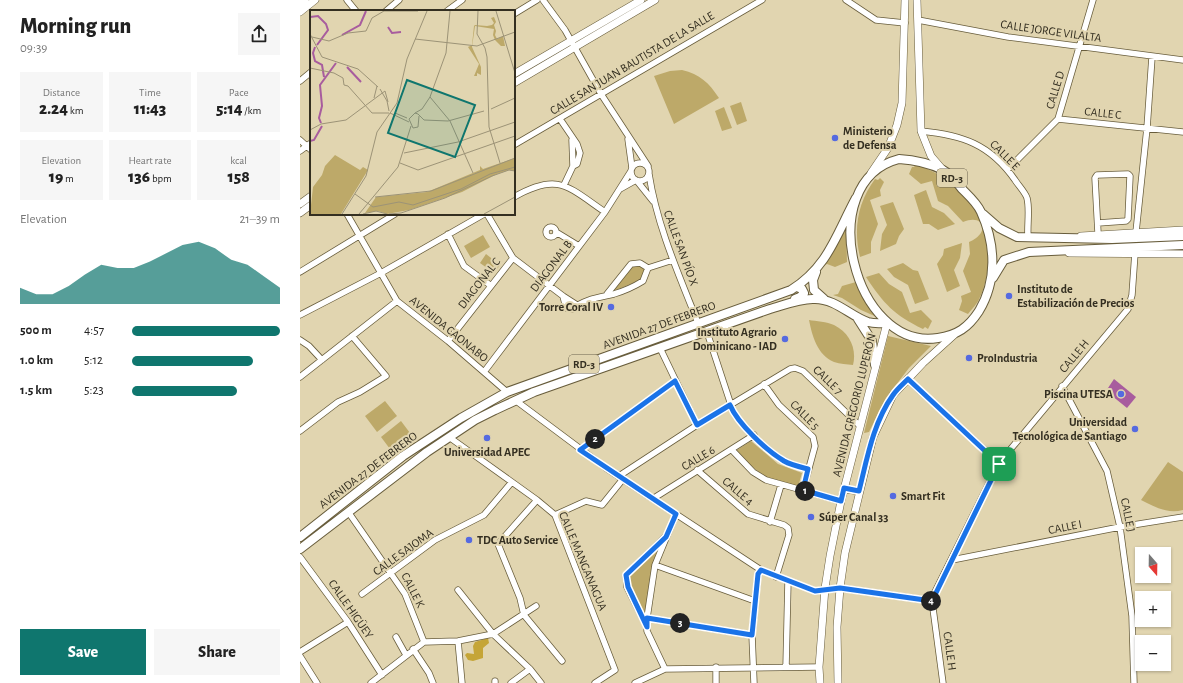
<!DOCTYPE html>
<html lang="en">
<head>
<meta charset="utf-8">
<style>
  body { margin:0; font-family:"Alegreya Sans",sans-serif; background:#f6f6f6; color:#222; height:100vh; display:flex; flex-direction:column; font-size:15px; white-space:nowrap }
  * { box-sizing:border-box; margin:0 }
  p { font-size:13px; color:#767676 }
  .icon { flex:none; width:22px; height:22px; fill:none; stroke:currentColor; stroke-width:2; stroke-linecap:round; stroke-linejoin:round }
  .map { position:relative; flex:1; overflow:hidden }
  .sheet { display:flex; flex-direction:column; background:#fff; width:300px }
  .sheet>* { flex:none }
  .needle { width:26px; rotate:160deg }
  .fabs { position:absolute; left:835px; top:547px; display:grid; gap:8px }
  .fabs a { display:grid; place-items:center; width:36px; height:36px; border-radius:0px; background:#fff; box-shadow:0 1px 3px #0004; font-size:20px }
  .pin { position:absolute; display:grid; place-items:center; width:34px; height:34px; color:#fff; margin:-17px; border-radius:8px; box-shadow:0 2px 6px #0006 }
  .km { position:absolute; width:20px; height:20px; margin:-10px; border-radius:50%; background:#222; color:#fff; font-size:11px; line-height:20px; text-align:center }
  .round { display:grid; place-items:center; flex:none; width:42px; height:42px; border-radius:0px; background:#f6f6f6 }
  .overview { display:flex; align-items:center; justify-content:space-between; height:68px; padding:0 20px }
  h1 { font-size:22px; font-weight:800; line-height:30px }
  .stats { display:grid; grid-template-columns:repeat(3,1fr); gap:6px; height:68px; padding:4px 20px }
  .stats div { display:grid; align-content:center; border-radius:0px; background:#f6f6f6; text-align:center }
  .stats b { font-size:17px; font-weight:800 }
  .stats small { font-size:11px; font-weight:400 }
  .stats p { font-size:11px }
  .chart { height:112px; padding:8px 20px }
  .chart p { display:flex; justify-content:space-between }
  .chart svg { width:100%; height:72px; margin-top:4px; fill:#0f766e; opacity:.7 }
  .primary-button { display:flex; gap:8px; margin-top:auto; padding:8px 20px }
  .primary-button a { flex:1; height:46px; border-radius:0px; background:#0f766e; color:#fff; font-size:16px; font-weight:800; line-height:46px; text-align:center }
  .primary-button a+a { background:#f6f6f6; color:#222 }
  ul { padding:0 20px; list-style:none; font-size:13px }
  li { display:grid; grid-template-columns:64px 48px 1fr; align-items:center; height:30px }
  li i { height:10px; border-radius:5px; background:#0f766e }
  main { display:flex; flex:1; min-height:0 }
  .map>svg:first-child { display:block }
  .green { fill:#bda969 }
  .forest { fill:#c5a537 }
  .water { fill:#a85c9e }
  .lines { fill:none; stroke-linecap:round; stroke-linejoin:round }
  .minor-casing { stroke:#685d3c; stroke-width:7 }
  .major-casing { stroke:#685d3c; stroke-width:8 }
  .highway-casing { stroke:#685d3c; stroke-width:10 }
  .minor { stroke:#fff; stroke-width:5.5 }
  .major { stroke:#fff; stroke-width:7 }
  .highway { stroke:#fff; stroke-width:8 }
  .route-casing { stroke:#fff; stroke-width:8 }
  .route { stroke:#1a73e8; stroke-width:5 }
  .poi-dot { fill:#556ae0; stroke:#e1d5b0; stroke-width:1.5 }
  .labels { text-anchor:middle; stroke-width:4; stroke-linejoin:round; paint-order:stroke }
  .shield { fill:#e1d5b0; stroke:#68614c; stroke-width:1 }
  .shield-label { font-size:11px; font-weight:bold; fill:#342f21 }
  .street-label { font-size:12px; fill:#342f21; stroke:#e1d5b0 }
  .poi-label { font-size:12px; font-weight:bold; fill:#342f21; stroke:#e1d5b0; text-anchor:start }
  .inset-river { fill:none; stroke:#a85c9e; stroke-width:2 }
  .inset-road { fill:none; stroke:#9c9377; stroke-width:1 }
  .view { fill:#0f766e; fill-opacity:0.15; stroke:#0f766e; stroke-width:2 }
  .inset-edge { fill:none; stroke:#342f21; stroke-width:2 }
</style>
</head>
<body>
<main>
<section class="sheet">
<div class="overview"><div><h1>Morning run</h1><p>09:39</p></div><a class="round"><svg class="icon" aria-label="share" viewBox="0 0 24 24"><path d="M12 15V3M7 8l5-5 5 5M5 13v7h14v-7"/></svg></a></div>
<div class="stats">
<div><p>Distance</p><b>2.24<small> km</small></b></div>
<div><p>Time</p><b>11:43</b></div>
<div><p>Pace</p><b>5:14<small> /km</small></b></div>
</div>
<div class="stats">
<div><p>Elevation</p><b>19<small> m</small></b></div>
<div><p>Heart rate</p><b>136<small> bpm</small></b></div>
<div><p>kcal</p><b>158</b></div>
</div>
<div class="chart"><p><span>Elevation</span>21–39 m</p>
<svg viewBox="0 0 160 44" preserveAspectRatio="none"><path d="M0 44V34L10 38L20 38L30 33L40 26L50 20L60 22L70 22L80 18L90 13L100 8L110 6L120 10L130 17L140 20L150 27L160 34V44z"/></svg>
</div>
<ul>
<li><b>500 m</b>4:57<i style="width:100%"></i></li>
<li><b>1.0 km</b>5:12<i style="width:82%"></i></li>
<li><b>1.5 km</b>5:23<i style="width:71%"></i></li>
</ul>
<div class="primary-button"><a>Save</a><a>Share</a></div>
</section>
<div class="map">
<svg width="883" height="683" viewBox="0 0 883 683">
  <rect width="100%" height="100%" fill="#e1d5b0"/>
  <!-- green -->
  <path class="green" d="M382 70C400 74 409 83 419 98L374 124 354 76 370 71Z
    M441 102 447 121 437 125 430 106Z
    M424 107 432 128 422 131 415 111Z
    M616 164C634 171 649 180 663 193 690 219 695 264 680 297 678 303 672 309 668 314L659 310 662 301 661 296 671 292 663 271 670 254 669 242C691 233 684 213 663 222L648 206 638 201 632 181 621 184 609 174 612 167H614Z
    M580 178 584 182 580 190 581 196 570 200 578 224 571 242V253L560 257C553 228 558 202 575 179L578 180Z
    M626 190 632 207 644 213 655 224 638 230 629 224H623L614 195Z
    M593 202 604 229 599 236 596 244 580 251 582 234 587 225 580 206Z
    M546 226 547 262 535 267 527 264 523 266Z
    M183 235 190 247 171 258 164 246Z
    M662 243 660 258 654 270 660 286 647 292 637 264 643 255 644 249Z
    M186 254 200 265 194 273 180 263Z
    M603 263 613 270 618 271 629 299 615 304 608 285 594 277 587 269Z
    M333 265H341L345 270 343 279 311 292Z
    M579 273 589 284 602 292 610 313 621 310 632 321 628 329 625 327 623 329C594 315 584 304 566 277Z
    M556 282 579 318 561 310 542 298 533 295 538 294 542 286Z
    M509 320C516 321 527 322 534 325 550 333 557 349 553 365 547 364 540 364 534 362 517 355 512 335 509 320Z
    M588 336 631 346 609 368 586 398 569 432 564 433Z
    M85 401 97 416 77 432 65 416Z
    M101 421 113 437 93 453 81 437Z
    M451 441 478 464 502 473 498 487 464 476 434 452Z
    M868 462 883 472V510C867 514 855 507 841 500Z
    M358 548 352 566 345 616 342 615 329 583 330 574Z"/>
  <!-- forest -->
  <path class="forest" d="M188 638 189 643 183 648V658L173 661 168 660 165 655 167 653 174 654 173 646 175 642Z"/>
  <!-- water -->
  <path class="water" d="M814 379 836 397 827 408 806 391Z"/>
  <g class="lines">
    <!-- minor casing -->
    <g class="minor-casing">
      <path id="minor" d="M47 0 56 11
        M243 0 265 30 301 94 348 166
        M546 0 576 20 605 23
        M86 11 99 0
        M147 11 162 0
        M214 14 237 0
        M618 20 708 37 883 60
        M0 81 11 72
        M260 119 277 144 280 153 277 164 273 166 264 185
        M758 119 883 132
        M621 131C662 135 690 144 715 180 718 185 725 192 727 198 730 209 727 225 728 238
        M328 139 332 168
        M0 140 11 150
        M272 140 273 166
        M214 145 462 0
        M0 151 11 143
        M331 172a9 9 0 1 1 18 0a9 9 0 1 1-18 0Z
        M708 169 758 119 793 0
        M349 174C357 226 379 275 398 323
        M337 181 353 201
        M320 189 336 180
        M214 197C258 172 267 186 305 212
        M47 214 97 301 148 341 207 392
        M187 214 213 258 263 296 277 305
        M798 223 826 221 828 219 830 176 828 174 797 175 795 178 798 233
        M246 232a5 5 0 1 1 10 0a5 5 0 1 1-10 0Z
        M256 232 279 246
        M836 232 847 128 852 57
        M148 234 164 266 190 285
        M348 268 373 260
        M0 272 95 214
        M307 294 331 264 340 263 348 268
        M263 296 266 308 273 309C283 299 302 297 314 294 324 291 335 286 343 281L348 268
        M0 315 81 273 184 214
        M407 332 431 405
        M0 340 9 346 22 360
        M148 341 213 258
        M360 348 397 425
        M184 372 305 212 331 171
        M0 377 97 301
        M607 379 699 463
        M464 384 479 405 513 437 515 446 503 490
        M762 386 807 471 820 527 832 616 834 683
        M215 400 306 468 461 570 515 591 540 588 632 601
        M430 405C438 424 466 450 484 461 491 465 500 467 508 469
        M0 431 38 402 60 392 86 376 52 336
        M149 437 237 500 255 515 315 670 295 683
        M280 450 375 381
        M432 450 453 472 466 480 541 501
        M397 470 448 514 484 525 488 528 489 535 476 577
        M319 476 397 425 490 369 495 368 503 371 560 426
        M354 498 454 435
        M237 500 198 544 220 598 224 615 262 661
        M49 513 105 594 124 642
        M255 515 286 501 302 505 323 479
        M470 522 481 485
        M0 557 48 622 82 675
        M652 560 820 527 883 517
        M355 565 455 601
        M158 590 193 634 230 669 241 683
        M62 594 135 540 184 515 211 483
        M347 618 452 635
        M347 627 327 587 326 575 364 538
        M96 637 106 655
        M158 641 162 683
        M113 649 129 673 133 683
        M0 652 48 622
        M0 656 17 683
        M416 667V683
        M486 667 488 581
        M365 669 347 631V618L355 565 376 514
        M195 681V683
        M71 683 124 642 158 641 193 634 236 606
        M211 683 230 669
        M335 683 365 669 519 667
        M454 683 452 635 458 574 461 570
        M643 683 632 601 634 594 699 463 828 309 832 295 835 253"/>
    </g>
    <!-- major casing -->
    <g class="major-casing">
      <path id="major" d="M617 0 621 131 631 156 643 170
        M0 4 5 0
        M0 12 15 0
        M214 74 341 0
        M214 83 355 0
        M571 173 588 148 597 125 602 103 605 0
        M0 204 11 196
        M0 213 11 205
        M781 236 883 230
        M769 253 883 254
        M544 489 559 491
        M520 683 519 667 525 588 530 556 541 501 587 323
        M538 683 537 627 540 588 545 553 573 437 593 395 623 363 654 335"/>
    </g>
    <!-- highway casing -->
    <g class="highway-casing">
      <path id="highway" d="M599 159C615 160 629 163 643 170 651 174 657 183 662 189 669 196 677 203 681 212 696 245 697 281 679 311 668 328 657 335 638 338 554 352 511 182 599 159Z
        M683 214 699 228 717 237 812 239 883 236
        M516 272 513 280 514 290 524 299
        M693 278 704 260 729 252 883 245
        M495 299 500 297 504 293 502 289 497 287
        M558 319 572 341 575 365
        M0 537 103 456 161 418 207 392 491 290C528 267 536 235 556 198
        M0 549 127 452 175 420 195 410 234 392 470 309C484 305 501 298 515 299 536 299 550 316 568 322 575 324 580 323 587 323"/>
    </g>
    <!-- minor -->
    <use href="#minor" class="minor"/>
    <!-- major -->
    <use href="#major" class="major"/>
    <!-- highway -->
    <use href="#highway" class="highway"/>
  </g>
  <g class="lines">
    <!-- route casing -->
    <g class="route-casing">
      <path id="route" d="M608 379 699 464 632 601 540 588 515 591 461 570 458 574 452 635 347 618V627L328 587 326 575 366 537 376 514 280 450 375 381 397 425 430 405C438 424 466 450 484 461 491 465 500 467 508 469L503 490 541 501 544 488 559 491C567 459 573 423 593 395 597 389 603 384 608 379Z"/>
    </g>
    <!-- route -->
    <use href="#route" class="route"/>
  </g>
  <!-- markers -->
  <g class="poi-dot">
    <circle cx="535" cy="138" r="4"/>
    <circle cx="709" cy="296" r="4"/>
    <circle cx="311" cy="307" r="4"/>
    <circle cx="485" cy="339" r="4"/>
    <circle cx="669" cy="358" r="4"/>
    <circle cx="821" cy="394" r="4"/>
    <circle cx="835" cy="429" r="4"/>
    <circle cx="187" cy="438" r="4"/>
    <circle cx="593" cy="496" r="4"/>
    <circle cx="511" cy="517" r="4"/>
    <circle cx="169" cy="540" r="4"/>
  </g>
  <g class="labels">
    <!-- shield labels -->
    <g class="shield">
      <rect x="637" y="169" width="30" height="18" rx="3"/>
      <rect x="269" y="355" width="30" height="18" rx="3"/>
    </g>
    <g class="shield-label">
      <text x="652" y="182">RD-3</text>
      <text x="284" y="368">RD-3</text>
    </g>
    <!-- street labels -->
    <g class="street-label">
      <text transform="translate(751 31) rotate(8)" y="4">CALLE JORGE VILALTA</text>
      <text transform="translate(332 63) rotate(-31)" y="4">CALLE SAN JUAN BAUTISTA DE LA SALLE</text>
      <text transform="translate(755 90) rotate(-73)" y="4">CALLE D</text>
      <text transform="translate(803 113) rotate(6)" y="4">CALLE C</text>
      <text transform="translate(705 155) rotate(45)" y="4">CALLE E</text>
      <text transform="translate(381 248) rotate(70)" y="4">CALLE SAN PÍO X</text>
      <text transform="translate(251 266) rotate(-53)" y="4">DIAGONAL B</text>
      <text transform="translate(179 283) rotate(-52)" y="4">DIAGONAL C</text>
      <text transform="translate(359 325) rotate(-20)" y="4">AVENIDA 27 DE FEBRERO</text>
      <text transform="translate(149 329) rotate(39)" y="4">AVENIDA CAONABO</text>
      <text transform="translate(774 356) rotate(-50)" y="4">CALLE H</text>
      <text transform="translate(528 380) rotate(44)" y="4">CALLE 7</text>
      <text transform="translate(554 405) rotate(-76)" y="4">AVENIDA GREGORIO LUPERÓN</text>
      <text transform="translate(505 415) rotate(45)" y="4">CALLE 5</text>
      <text transform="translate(398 458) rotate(-31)" y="4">CALLE 6</text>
      <text transform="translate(68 470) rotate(-37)" y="4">AVENIDA 27 DE FEBRERO</text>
      <text transform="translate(438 491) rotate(40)" y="4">CALLE 4</text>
      <text transform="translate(828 515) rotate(79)" y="4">CALLE J</text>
      <text transform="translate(765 527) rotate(-11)" y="4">CALLE I</text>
      <text transform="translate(103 552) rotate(-36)" y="4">CALLE SAJOMA</text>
      <text transform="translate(283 561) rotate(67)" y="4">CALLE MANGANAGUA</text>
      <text transform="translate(113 590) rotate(63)" y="4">CALLE K</text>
      <text transform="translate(51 609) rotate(55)" y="4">CALLE HIGÜEY</text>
      <text transform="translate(650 651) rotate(82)" y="4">CALLE H</text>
    </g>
    <!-- poi labels -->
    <g class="poi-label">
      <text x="543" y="135">Ministerio<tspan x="543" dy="14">de Defensa</tspan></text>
      <text x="717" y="293">Instituto de<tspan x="717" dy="14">Estabilización de Precios</tspan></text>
      <text x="303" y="311" text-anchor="end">Torre Coral IV</text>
      <text x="477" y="336" text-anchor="end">Instituto Agrario<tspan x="477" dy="14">Dominicano - IAD</tspan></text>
      <text x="677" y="362">ProIndustria</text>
      <text x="813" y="398" text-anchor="end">Piscina UTESA</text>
      <text x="827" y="426" text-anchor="end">Universidad<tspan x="827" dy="14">Tecnológica de Santiago</tspan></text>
      <text x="187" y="456" text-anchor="middle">Universidad APEC</text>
      <text x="601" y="500">Smart Fit</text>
      <text x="519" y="521">Súper Canal 33</text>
      <text x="177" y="544">TDC Auto Service</text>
    </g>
  </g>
  <!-- overview -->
  <g transform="translate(10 10)">
    <rect width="205" height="205" fill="#e1d5b0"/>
    <path d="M184 7 186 12 184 15 186 21 185 25 187 29 193 26 195 36H191L185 30 183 25 184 19 165 16 162 37 171 57V65L167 63V66H164L169 54 158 37 162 35 164 16 165 15 177 16 182 15 184 13 181 8ZM25 145 50 160 53 157 58 160 31 204H0L3 177 12 165 15 156ZM205 148V161L199 160 187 164 152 182 99 200 77 204 68 201 55 203 66 187 117 182 170 160V156L173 159Z" fill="#bda969"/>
    <path class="inset-river" d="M0 7 8 6 16 14 18 20 7 35M78 17 82 23 91 22M32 25 50 15 56 1M5 37 3 43 5 51 12 55 14 67M37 57 51 72M11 113 9 108 12 96 10 75 26 53M0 131 4 130 12 116"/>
    <path class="inset-road" d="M168 1 167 24 175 38 177 47 179 117 190 153M186 1 205 63M0 24 12 47 48 59 68 77M2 27 19 31 38 23 56 21 62 8 74 1H108M105 29 167 36 205 22M0 58 24 63 33 68 34 75 38 76 62 103H79M70 79 77 91 79 101M120 87 140 111M64 88 67 76M181 99 205 88M80 103 99 112M85 103 97 108M105 103 112 99 120 87 136 43 140 1M109 106 108 117 103 118 99 109 105 103 108 104 114 110 138 111 174 101M140 111 163 163M0 120 11 114 36 110 75 81 78 92M94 143 148 132 205 112M90 153 108 160 205 126M45 184 63 197 89 192 103 195 151 179 180 164 205 157M65 187 121 181 205 148M32 204 56 166 67 122 87 93 97 49 117 1M49 204 88 157 101 116M53 204 66 201 77 204M79 204 91 203 135 188 182 166 199 160 205 161M174 204 205 187"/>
    <path class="view" d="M97 70 165 95 145 147 78 123Z"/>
    <rect width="205" height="205" class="inset-edge"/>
  </g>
</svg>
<div class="fabs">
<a><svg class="needle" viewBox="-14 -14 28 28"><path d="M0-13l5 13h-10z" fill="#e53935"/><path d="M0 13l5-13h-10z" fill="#767676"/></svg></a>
<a>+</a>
<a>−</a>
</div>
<div class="pin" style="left:699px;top:464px;background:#1e9e55"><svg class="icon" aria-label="arrive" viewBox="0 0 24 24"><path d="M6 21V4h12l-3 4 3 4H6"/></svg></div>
<b class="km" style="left:505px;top:491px">1</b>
<b class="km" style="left:295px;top:439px">2</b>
<b class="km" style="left:380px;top:623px">3</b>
<b class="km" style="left:631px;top:601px">4</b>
</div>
</main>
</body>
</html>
